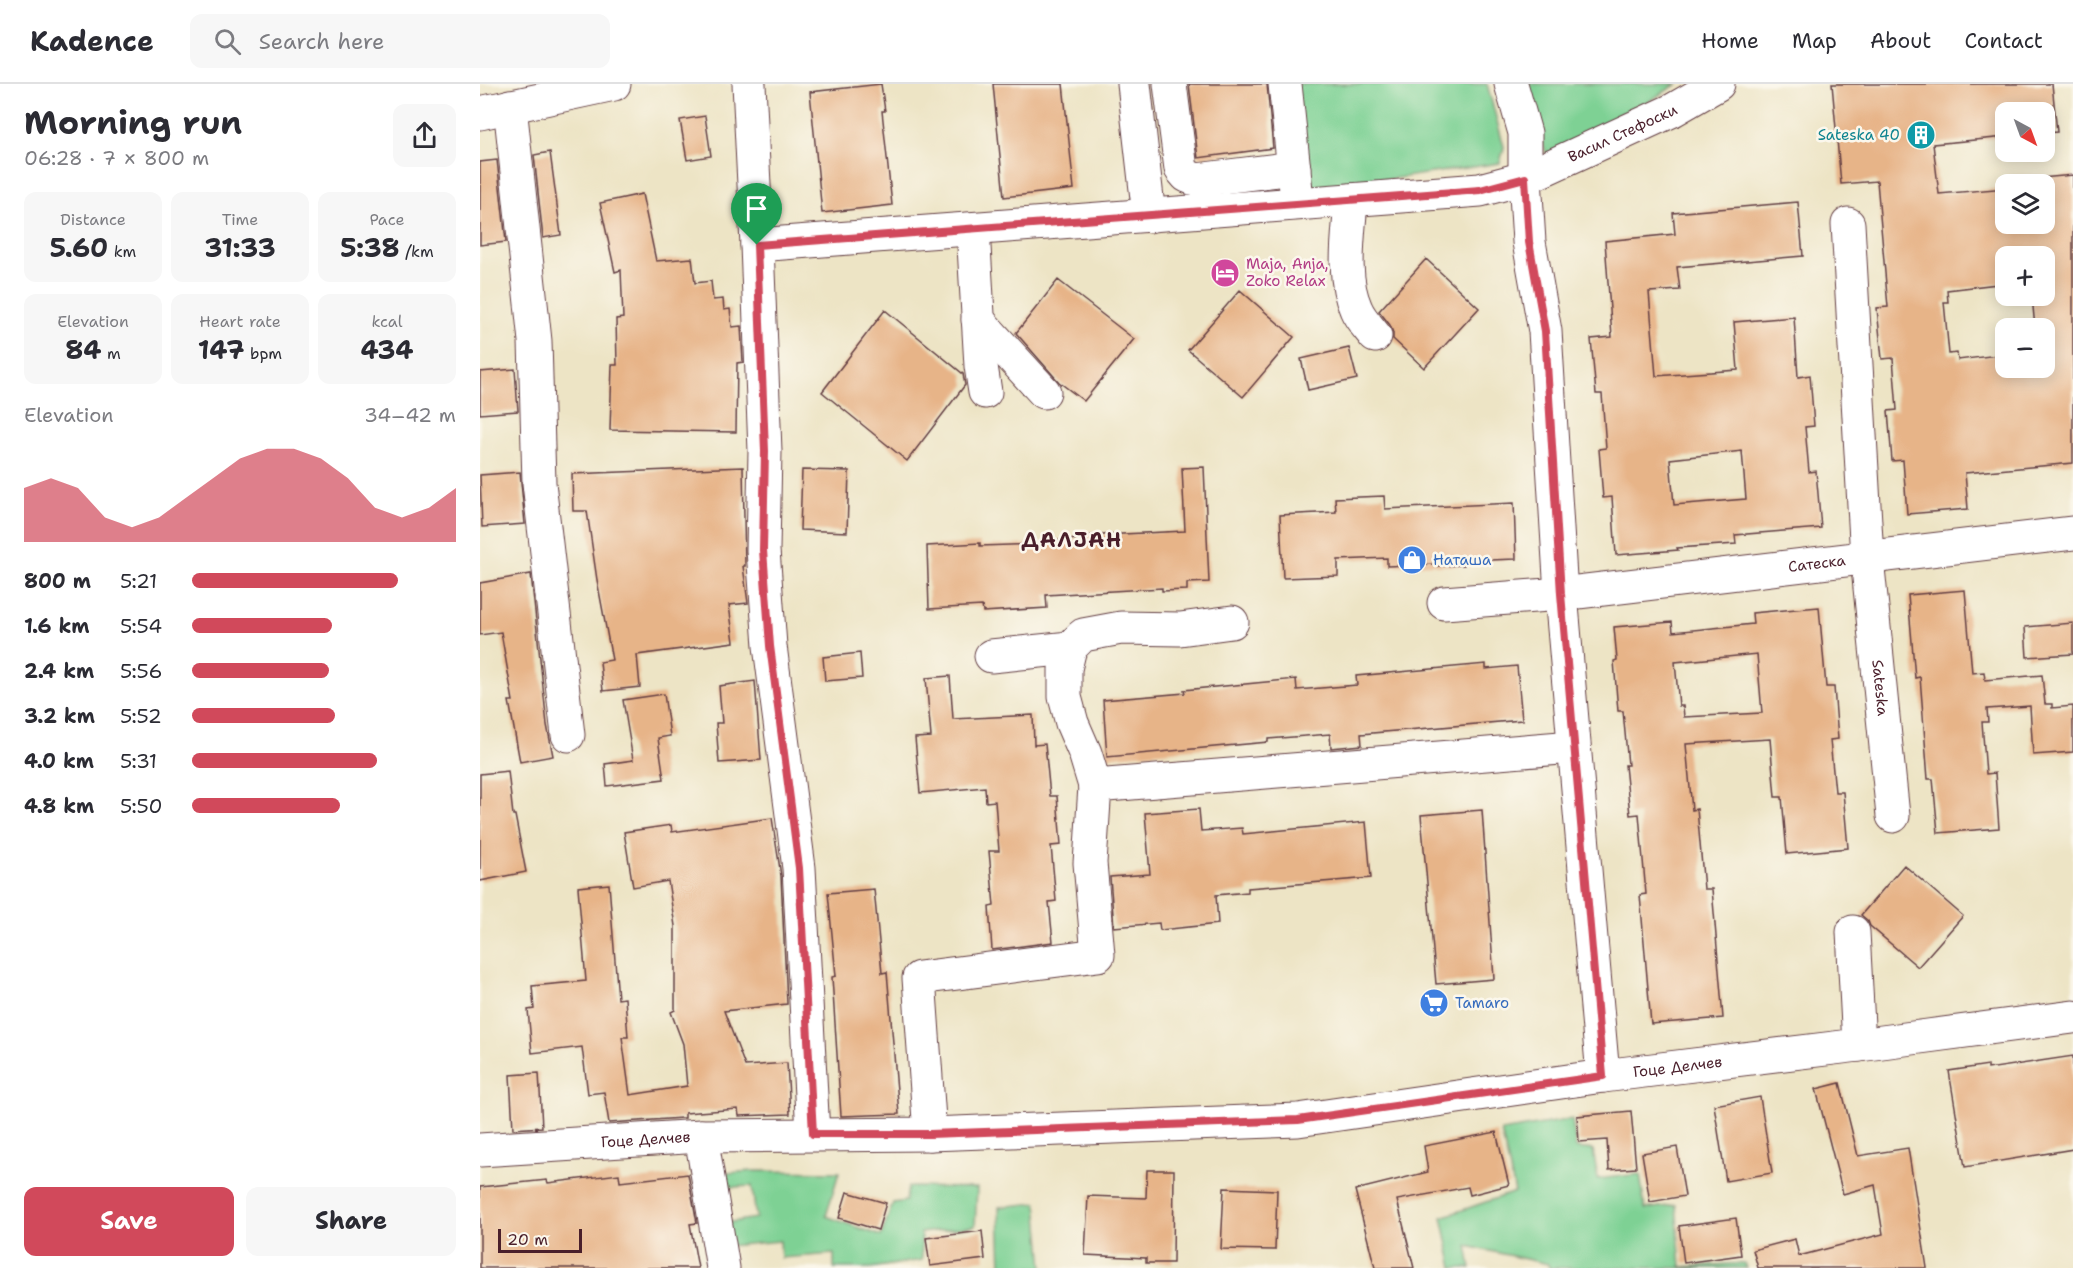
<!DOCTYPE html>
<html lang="en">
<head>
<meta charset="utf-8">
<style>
  body { margin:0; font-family:"Shantell Sans",sans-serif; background:#f7f7f7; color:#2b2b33; height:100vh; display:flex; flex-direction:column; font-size:22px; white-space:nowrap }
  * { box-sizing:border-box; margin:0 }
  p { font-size:20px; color:#7c7c81 }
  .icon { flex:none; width:33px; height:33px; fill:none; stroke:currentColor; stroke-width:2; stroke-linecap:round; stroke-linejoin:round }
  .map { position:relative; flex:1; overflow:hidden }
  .side { display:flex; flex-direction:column; background:#fff; width:480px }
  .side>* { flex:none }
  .needle { width:39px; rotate:139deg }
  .tools { position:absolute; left:1515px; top:18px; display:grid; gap:12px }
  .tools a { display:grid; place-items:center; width:60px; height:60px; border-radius:12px; background:#fff; box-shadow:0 3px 15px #0003; font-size:30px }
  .scale { position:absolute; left:18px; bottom:15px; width:84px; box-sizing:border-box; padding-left:6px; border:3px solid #4a1f2b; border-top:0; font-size:16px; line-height:21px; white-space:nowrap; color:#4a1f2b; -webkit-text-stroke:4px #fbf7ec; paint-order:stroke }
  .pin { position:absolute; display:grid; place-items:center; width:51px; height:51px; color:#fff; margin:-62px -26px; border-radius:50% 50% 50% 0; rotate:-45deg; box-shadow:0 0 6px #0007 }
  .pin .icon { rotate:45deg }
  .round { display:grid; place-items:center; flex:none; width:63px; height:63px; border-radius:12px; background:#f7f7f7 }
  .head { display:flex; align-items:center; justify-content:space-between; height:102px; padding:0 24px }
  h1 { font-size:33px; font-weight:700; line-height:45px }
  .stats { display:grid; grid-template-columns:repeat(3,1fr); gap:9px; height:102px; padding:6px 24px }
  .stats div { display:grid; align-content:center; border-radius:12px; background:#f7f7f7; text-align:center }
  .stats b { font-size:26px; font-weight:700 }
  .stats small { font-size:16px; font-weight:400 }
  .stats p { font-size:16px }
  .chart { height:168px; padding:12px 24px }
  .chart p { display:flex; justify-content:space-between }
  .chart svg { width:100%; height:108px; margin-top:6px; fill:#d1495b; opacity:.7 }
  .action { display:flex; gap:12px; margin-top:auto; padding:12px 24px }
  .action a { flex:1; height:69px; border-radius:12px; background:#d1495b; color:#fff; font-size:24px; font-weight:700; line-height:69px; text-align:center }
  .action a+a { background:#f7f7f7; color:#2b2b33 }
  ul { padding:0 24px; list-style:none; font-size:20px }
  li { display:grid; grid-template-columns:96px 72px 1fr; align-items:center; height:45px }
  li i { height:15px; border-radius:8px; background:#d1495b }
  header { display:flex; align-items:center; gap:36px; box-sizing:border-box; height:84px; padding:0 30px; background:#fff; border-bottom:2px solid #e1e1e2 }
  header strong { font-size:28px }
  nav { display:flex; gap:33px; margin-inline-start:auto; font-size:21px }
  .search { width:420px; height:54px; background:#f7f7f7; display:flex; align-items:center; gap:15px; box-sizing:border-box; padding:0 21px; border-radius:12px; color:#7c7c81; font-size:22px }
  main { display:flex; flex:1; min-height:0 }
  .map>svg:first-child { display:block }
  .green { fill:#7ed194; stroke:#647860; stroke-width:1.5 }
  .building { fill:#e7b488; fill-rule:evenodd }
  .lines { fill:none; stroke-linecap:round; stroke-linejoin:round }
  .minor-casing { stroke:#623d42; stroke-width:35 }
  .minor { stroke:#fff; stroke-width:33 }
  .route-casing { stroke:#fff; stroke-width:12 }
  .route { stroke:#d1495b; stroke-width:8 }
  .labels { text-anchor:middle; stroke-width:5; stroke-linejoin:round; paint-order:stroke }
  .street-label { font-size:15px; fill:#4a1f2b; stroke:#fbf7ec }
  .culture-label { font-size:15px; fill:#0d838f; stroke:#fbf7ec; text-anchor:end }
  .hotel-label { font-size:15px; fill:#b23c85; stroke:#fbf7ec; text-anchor:start }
  .shop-label { font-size:15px; fill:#366cbe; stroke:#fbf7ec; text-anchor:start }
  .district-label { font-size:21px; font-weight:bold; letter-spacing:1.5px; fill:#4a1f2b; stroke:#fbf7ec }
</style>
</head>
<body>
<header>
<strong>Kadence</strong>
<div class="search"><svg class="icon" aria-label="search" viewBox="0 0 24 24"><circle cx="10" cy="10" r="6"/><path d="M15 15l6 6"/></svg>Search here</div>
<nav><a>Home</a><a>Map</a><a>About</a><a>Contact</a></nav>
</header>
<main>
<section class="side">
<div class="head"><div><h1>Morning run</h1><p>06:28 · 7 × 800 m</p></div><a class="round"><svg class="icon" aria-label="share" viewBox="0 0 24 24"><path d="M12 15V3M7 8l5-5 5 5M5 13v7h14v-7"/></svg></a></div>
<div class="stats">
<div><p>Distance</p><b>5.60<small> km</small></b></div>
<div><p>Time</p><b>31:33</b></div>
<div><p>Pace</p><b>5:38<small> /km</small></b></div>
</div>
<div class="stats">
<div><p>Elevation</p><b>84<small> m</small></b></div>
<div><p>Heart rate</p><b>147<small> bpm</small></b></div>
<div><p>kcal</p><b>434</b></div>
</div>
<div class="chart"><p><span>Elevation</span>34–42 m</p>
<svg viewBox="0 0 160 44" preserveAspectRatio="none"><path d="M0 44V22L10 18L20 22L30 34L40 38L50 34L60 26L70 18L80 10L90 6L100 6L110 10L120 18L130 30L140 34L150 30L160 22V44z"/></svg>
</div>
<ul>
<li><b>800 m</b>5:21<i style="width:78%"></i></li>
<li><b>1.6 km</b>5:54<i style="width:53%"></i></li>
<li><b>2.4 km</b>5:56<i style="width:52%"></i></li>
<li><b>3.2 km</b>5:52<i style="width:54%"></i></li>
<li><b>4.0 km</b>5:31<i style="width:70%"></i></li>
<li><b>4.8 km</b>5:50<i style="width:56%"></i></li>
</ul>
<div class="action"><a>Save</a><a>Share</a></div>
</section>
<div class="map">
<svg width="1593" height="1184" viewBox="0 0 1593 1184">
  <rect width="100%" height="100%" fill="#fbf7ec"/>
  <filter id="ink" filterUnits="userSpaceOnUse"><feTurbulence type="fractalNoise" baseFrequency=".0167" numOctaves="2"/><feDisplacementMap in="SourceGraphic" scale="12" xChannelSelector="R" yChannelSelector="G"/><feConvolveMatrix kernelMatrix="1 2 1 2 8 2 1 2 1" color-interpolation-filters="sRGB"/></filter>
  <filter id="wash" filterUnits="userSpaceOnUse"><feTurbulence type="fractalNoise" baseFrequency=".008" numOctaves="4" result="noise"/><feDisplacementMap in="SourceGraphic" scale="24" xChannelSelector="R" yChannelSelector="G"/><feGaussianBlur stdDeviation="1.35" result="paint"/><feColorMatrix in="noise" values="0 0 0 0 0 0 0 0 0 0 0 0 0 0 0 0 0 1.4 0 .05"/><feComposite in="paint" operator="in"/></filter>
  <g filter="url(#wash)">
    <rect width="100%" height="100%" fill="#ede4c5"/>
    <!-- green -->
    <path class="green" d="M812 0H1007L1024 63 1020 79 829 107Z
      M1047 0H1197L1171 16 1136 32 1140 45 1068 73 1057 46Z
      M1092 1035 1096 1064 1113 1066 1118 1095 1160 1090 1165 1125 1196 1121 1201 1183 1264 1179 1266 1184H1069L1068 1180 987 1162 991 1184H973L962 1133 1035 1108 1021 1047Z
      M273 1087 359 1088 346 1132 401 1152 413 1119 426 1117 428 1103 497 1104 495 1142 441 1149 442 1176 391 1184H354V1170L301 1174 300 1157 248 1162 246 1139 276 1134 272 1102 236 1104V1090Z
      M557 1119 563 1184H521L519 1123Z"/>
    <g id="blocks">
      <!-- building -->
      <path class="building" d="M401 0 405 27H402L412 121 342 129 330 8Z
        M513 0H583L594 105 524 113Z
        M709 0H787L793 64 718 74Z
        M1352 0H1572L1577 48 1564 49V28H1526V53L1453 60 1459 110 1526 104V140H1564V100H1551V95L1593 91V379L1485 389 1488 425 1427 430 1423 376 1412 377 1408 327 1417 326 1413 274 1402 275 1397 224 1408 223 1397 97 1361 100ZM1526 172H1564V212H1552L1555 244H1564V284H1526V270L1478 276 1477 269 1469 270 1464 218H1468L1467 206 1526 199Z
        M225 32 231 72 207 76 200 36Z
        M70 68 81 151 63 154 54 71Z
        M17 76 26 158 0 161V78Z
        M162 110 176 177 212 174 215 199 231 197 233 216 243 215 244 226 250 225 252 243 261 242 263 278 257 279 256 348 130 346 132 281H137L136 235 143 234 141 186 135 188 120 119Z
        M1318 118 1323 172 1197 183 1200 206 1169 208 1176 292 1258 286 1254 238 1314 233 1318 293 1330 291 1334 342 1325 343 1329 388 1336 387 1341 444 1255 451 1256 460 1197 464 1198 466 1136 471 1132 413 1123 414 1119 365 1126 364 1122 310H1116L1111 255 1132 253 1125 157 1195 150 1193 129ZM1262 367 1266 415 1194 421 1190 375Z
        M946 175 999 224 944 284 913 255V249L910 241 899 227Z
        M578 196 654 255 604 317 579 298 536 249Z
        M760 206 814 253 763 313 708 266Z
        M405 226 483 290 485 301 427 377 342 308Z
        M869 264 877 295 828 306 821 275Z
        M35 285 38 327 0 330V288Z
        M263 383 265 482H263L268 519 249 521 254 558 157 571 160 603 123 607 120 578 132 576 117 496 107 427H93L92 390Z
        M724 383 729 498 707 499V506L682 507V504L566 511 567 524 503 528 502 522 449 525 447 462 500 459V462L564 460V457L602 455 601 452 705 447 702 384Z
        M322 386 369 387 367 448 320 446Z
        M40 388 45 440 2 443 0 391Z
        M904 412 905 425 1034 419 1036 475 984 477V481L956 482V480L907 482V474L858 476V492L803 494 800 431 856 428 855 414Z
        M51 490 67 641 73 672 40 678 29 617H33L21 548 0 551V499Z
        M1485 506 1492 589 1504 588 1505 596 1562 591 1565 620H1572V624L1593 622V668L1553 671 1550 622 1507 625 1508 638H1502L1506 690 1515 689 1519 744 1458 749 1453 695H1448L1440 593 1435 594 1428 511Z
        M1339 523 1346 603H1354L1358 655 1350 656 1355 708H1363L1368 764 1307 770 1302 713H1295L1290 655 1206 660 1212 726 1217 725 1224 805H1232L1243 934 1171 940 1160 811 1166 810 1159 730 1150 731 1145 681H1148L1143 627H1138L1134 577 1137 576 1134 543 1192 538 1193 548 1273 540 1272 529ZM1277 570 1282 629 1204 633 1203 622H1199L1195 578Z
        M1593 539V570L1547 573 1545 543Z
        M380 569 382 594 345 597 343 573Z
        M1006 580V585L1037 582 1042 636 881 650 882 661 851 664 850 650 788 655V658L627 673 623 616 705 609 704 606 816 595 817 606 877 601 876 592Z
        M470 592 473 635 553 631 554 661 565 660 570 712H577L581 761 571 762 576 817 569 818 573 858 512 866 509 823 514 822 509 767H519L515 717 506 718 505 703 440 709 435 654 451 653 446 594Z
        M275 597 281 676 239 679 236 639H242L239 602Z
        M184 610 190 652 178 654 184 695 127 702 125 680 153 676 143 616Z
        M28 687 33 731H35L46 788 0 797V690Z
        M719 725 721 747 762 744 763 750 886 738 891 794 768 804V808L736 811 738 840 680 846 679 839 634 843 630 793 670 790 665 729Z
        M1002 726 1014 895 956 900 941 731Z
        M292 734 301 792 307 920 244 927 265 982 307 979 310 1030 259 1032 258 1025 205 1029V1034H202L129 1039 124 1008 108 1010 102 963 52 969 48 926 54 925 52 902 106 897 98 803 129 800 138 915 145 914 148 953H142L150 1011 207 1002 203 960 191 928 195 926V842L188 797 153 803 144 748 191 741 192 748Z
        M1424 781 1483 832 1438 883 1390 842 1388 837 1381 831Z
        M394 805 402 889 407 888 419 1030 361 1032 352 893 356 892 348 809Z
        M1593 972V1065L1485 1083 1469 987 1508 981V985Z
        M59 989 62 1043 33 1045 30 991Z
        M1360 999 1378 1072 1428 1064 1447 1184H1278L1273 1166 1315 1155 1319 1172 1403 1150 1395 1101 1363 1110 1336 1005Z
        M1280 1013 1292 1089 1246 1097 1234 1021Z
        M1151 1027 1156 1084 1129 1086 1127 1056 1099 1058 1097 1032Z
        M1016 1048 1029 1101 990 1111 988 1103 917 1116 934 1184H895L875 1106 948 1088 944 1062Z
        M1197 1063 1205 1112 1170 1118 1162 1069Z
        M667 1086H694L693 1179H666V1174L605 1171 608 1112 666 1114Z
        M139 1090 140 1098 208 1090 217 1139 210 1140 218 1184H0V1103L67 1096 68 1099Z
        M744 1104 797 1106 795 1166 741 1165Z
        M367 1108 406 1119 398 1146 359 1134Z
        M1256 1134 1261 1171 1204 1179 1199 1142Z
        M502 1147 505 1175 450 1182 446 1154Z"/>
    </g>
  </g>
  <g filter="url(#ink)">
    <use href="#blocks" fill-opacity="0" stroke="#623d42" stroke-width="1.5"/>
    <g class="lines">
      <!-- minor casing -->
      <g class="minor-casing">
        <g id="minor">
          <path d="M269 0 277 161 285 367 283 466 290 562 319 784 333 1050"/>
          <path d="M654 0 669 132"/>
          <path d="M690 0 701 85 707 92 717 96 814 84"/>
          <path d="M805 0 816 106"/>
          <path d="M1031 0 1045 49V94L1049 158 1065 247 1081 510 1123 992"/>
          <path d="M30 22 55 257 59 399 88 651"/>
          <path d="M0 29 134 0"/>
          <path d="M871 116C869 151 861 192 876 225 880 235 889 244 895 252"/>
          <path id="s1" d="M1368 140 1387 474 1413 732"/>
          <path d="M493 145 501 282 505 308"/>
          <path id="s2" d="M277 161 1000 106 1045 94 1193 26 1238 0"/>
          <path d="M498 236 564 308"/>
          <path id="s3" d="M964 519 1081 510 1593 449"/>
          <path d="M590 564 585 585V613L592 639 605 669 615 702"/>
          <path d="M511 572 590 564 603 551 641 544 700 545 752 538"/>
          <path d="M1373 848 1379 961"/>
          <path d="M450 1050 439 894 618 871 610 779 615 702 1093 663"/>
          <path d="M221 1052 243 1184"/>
          <path id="s4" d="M0 1066 221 1052 450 1050 818 1036 1123 992 1379 961 1593 933"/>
        </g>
      </g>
      <!-- minor -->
      <use href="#minor" class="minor"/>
    </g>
  </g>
  <g class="lines" filter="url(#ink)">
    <!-- route casing -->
    <g class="route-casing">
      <path id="route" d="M1045 94 1049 158 1065 247 1081 510 1123 992 818 1036 450 1050H333L319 784 290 562 283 466 285 367 277 161 1000 106Z"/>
    </g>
    <!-- route -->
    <use href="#route" class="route"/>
  </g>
  <!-- icons -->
  <defs>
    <g id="building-disc" transform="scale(1.5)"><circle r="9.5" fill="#0f9aa8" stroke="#fbf7ec"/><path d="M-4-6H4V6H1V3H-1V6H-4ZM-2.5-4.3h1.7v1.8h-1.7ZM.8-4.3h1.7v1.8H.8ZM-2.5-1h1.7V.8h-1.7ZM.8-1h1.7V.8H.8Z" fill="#fff"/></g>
    <g id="hotel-disc" transform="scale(1.5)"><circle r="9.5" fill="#d1479c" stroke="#fbf7ec"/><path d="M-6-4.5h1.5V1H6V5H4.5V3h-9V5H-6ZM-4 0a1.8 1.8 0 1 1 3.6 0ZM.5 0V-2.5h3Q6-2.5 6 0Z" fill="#fff"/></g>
    <g id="shop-disc" transform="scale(1.5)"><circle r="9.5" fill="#3f7fe0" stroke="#fbf7ec"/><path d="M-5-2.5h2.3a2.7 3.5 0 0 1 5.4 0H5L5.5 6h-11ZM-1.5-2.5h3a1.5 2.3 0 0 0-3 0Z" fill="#fff"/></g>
    <g id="supermarket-disc" transform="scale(1.5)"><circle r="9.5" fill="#3f7fe0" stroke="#fbf7ec"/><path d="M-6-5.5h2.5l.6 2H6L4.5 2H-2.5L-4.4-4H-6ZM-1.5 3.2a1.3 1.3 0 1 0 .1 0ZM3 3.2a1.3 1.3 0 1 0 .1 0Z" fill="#fff"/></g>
  </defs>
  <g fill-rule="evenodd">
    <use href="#building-disc" x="1441" y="51"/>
    <use href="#hotel-disc" x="745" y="189"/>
    <use href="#shop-disc" x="932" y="476"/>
    <use href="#supermarket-disc" x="954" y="919"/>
  </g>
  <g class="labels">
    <!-- street labels -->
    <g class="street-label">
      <text dy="5" stroke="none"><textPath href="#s2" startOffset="879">Васил Стефоски</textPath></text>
      <text dy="5" stroke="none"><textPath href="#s3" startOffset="375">Сатеска</textPath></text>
      <text dy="5" stroke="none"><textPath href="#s1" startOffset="465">Sateska</textPath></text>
      <text dy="5" stroke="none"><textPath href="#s4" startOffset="1202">Гоце Делчев</textPath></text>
      <text dy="5" stroke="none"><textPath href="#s4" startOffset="166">Гоце Делчев</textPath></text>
    </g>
    <!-- culture labels -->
    <g class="culture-label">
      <text x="1420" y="56">Sateska 40</text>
    </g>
    <!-- hotel labels -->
    <g class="hotel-label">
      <text x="766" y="185">Maja, Anja,<tspan x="766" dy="17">Zoko Relax</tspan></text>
    </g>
    <!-- shop labels -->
    <g class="shop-label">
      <text x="953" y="481">Наташа</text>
      <text x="975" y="924">Tamaro</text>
    </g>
    <!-- district labels -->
    <g class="district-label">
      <text x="592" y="463">ДАЛЈАН</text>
    </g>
  </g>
</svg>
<div class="tools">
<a><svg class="needle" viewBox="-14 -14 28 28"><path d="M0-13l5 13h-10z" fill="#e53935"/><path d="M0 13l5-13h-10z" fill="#7c7c81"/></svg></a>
<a><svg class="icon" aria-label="layers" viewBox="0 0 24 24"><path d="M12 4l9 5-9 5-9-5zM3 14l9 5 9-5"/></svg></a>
<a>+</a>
<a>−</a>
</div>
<div class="scale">20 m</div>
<div class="pin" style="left:277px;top:161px;background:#1e9e55"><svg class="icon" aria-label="arrive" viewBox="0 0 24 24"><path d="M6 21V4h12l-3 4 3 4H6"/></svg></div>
</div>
</main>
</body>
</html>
